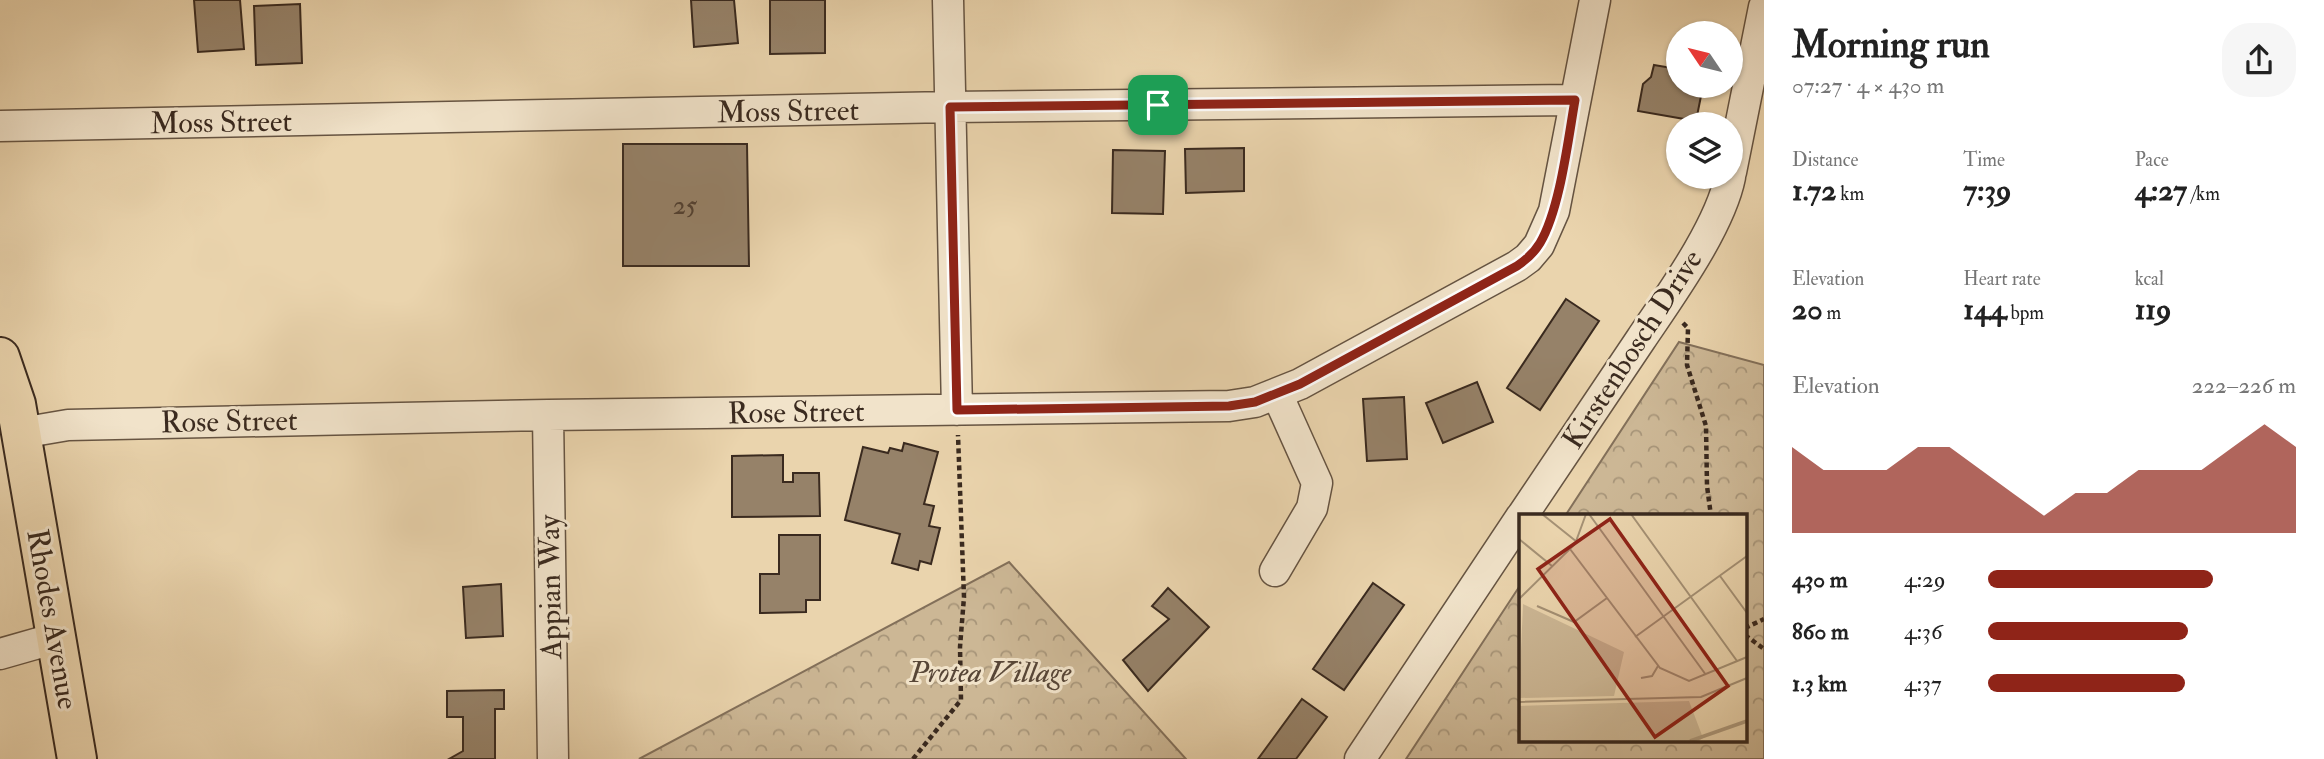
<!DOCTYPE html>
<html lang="en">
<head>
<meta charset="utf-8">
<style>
  body { margin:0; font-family:"IM FELL Double Pica",serif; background:#f6f6f6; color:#222; height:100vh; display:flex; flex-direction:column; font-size:26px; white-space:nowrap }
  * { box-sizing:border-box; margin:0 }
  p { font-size:23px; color:#767676 }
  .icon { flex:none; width:38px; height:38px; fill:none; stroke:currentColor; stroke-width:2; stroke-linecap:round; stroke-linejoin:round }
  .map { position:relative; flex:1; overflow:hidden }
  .sheet { display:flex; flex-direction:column; background:#fff; width:560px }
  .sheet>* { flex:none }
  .needle { width:46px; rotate:305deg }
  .buttons { position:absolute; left:1666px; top:21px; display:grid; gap:14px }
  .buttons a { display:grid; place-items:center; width:77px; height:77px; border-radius:50%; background:#fff; box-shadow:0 2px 5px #0004; font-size:35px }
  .pin { position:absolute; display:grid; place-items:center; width:60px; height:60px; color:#fff; margin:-30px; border-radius:14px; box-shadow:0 4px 10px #0006 }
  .round { display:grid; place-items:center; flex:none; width:74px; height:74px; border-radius:28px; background:#f6f6f6 }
  .head { display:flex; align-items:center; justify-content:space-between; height:119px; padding:0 28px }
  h1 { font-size:38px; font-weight:700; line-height:52px }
  .stats { display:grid; grid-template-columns:repeat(3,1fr); gap:10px; height:119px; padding:7px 28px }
  .stats div { display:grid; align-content:center }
  .stats b { font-size:30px; font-weight:700 }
  .stats small { font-size:19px; font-weight:400 }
  .stats p { font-size:19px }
  .chart { height:196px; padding:14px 28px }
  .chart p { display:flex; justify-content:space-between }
  .chart svg { width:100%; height:126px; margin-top:7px; fill:#8f2418; opacity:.7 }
  ul { padding:0 28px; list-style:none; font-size:23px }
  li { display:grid; grid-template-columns:112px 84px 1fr; align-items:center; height:52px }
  li i { height:18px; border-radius:9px; background:#8f2418 }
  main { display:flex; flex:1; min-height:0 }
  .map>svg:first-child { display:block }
  .forest { fill:url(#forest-crowns); stroke:#83705a; stroke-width:2 }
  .building { fill:#968269; stroke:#3a2a1f; stroke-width:2 }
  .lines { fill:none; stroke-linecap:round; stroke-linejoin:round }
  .minor-casing { stroke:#665442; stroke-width:33 }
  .primary-casing { stroke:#3a2a1f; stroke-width:42 }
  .path { stroke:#3a2a1f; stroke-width:4.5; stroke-dasharray:5 3.5; stroke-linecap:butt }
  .minor { stroke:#f1e3ca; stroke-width:30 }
  .primary { stroke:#ead4ad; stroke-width:38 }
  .route-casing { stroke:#fff; stroke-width:14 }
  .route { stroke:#8f2418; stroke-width:9 }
  .labels { text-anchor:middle; stroke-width:6; stroke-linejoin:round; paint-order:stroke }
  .number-label { font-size:26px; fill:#514032 }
  .street-label { font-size:30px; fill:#3a2a1f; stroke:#f1e3ca }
  .park-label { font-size:30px; font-style:italic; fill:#574637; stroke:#f1e3ca }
  .inset-river { fill:none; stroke:#ae9a7d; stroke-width:3.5 }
  .inset-road { fill:none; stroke:#a49074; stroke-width:2 }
  .view { fill:#8f2418; fill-opacity:0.15; stroke:#8f2418; stroke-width:3.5 }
  .inset-edge { fill:none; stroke:#3a2a1f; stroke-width:3.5 }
</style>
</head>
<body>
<main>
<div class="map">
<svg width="1764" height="759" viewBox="0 0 1764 759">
  <defs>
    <pattern id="forest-crowns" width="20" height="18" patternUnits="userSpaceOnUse" patternTransform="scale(1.75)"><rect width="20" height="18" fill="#ccb795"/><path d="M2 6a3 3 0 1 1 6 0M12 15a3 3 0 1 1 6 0" fill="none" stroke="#a79579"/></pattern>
  </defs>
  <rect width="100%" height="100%" fill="#ead4ad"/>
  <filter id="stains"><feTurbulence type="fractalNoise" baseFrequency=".00286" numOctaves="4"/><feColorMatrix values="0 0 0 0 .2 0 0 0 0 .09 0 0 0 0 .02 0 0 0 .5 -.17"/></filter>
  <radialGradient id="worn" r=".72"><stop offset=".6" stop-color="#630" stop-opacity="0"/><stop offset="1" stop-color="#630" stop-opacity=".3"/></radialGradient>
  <!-- forest -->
  <path class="forest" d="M1679 342 1764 365V759H1406L1521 584V740H1745V516H1565Z
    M1009 562 1186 759H639Z"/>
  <!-- building -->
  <path class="building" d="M194 0H240L244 49 198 52Z
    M691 0H734L738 43 694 47Z
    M770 0H825V53L770 54Z
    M300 4 302 63 256 65 254 6Z
    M1654 65 1678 69V86H1703L1696 121 1638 111 1643 84 1651 77Z
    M623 144H747L749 266H623Z
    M1244 148V191L1186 193 1185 149Z
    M1113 150 1165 151 1163 214 1112 213Z
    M1566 299 1599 321 1540 410 1507 388Z
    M1477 382 1493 422 1443 443 1426 403Z
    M1404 397 1407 459 1367 461 1363 399Z
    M904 443 938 452 924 504 934 506 929 526 940 528 931 564 920 561 918 570 892 563 900 534 845 520 863 447 888 453 890 448 902 451Z
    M783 455V482H793V473H819L820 516 732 517V456Z
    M779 535H820V600H806V612L760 613V574H779Z
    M1373 583 1404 605 1344 690 1313 669Z
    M501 584 503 636 466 638 463 587Z
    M1168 588 1209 627 1148 691 1123 660 1169 619 1152 606Z
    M504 690V709H495V759H449L463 751V717H447V691Z
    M1302 699 1327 717 1296 759H1258Z"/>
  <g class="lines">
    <!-- minor casing -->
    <g class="minor-casing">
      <path id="minor" d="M948 0 957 410
        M0 126 950 107 1575 100
        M1731 172 1764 7
        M548 415 553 759
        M21 433 68 425 548 415 1229 406 1255 402 1300 384 1517 266 1528 258 1539 245 1554 211 1595 0
        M1522 516C1562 457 1601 398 1641 339 1670 296 1720 227 1730 177
        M1275 571 1312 508 1317 483 1277 394
        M0 654 56 638
        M1360 759 1521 517"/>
    </g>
    <!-- primary casing -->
    <g class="primary-casing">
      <path id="primary" d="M0 357 16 404 21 433 77 759"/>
    </g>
    <!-- path -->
    <path class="path" d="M1683 323 1688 328 1687 365 1706 426 1707 486 1711 516
      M1745 628 1764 619
      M1745 635 1764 649
      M913 759 961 700 960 647 964 597 958 435"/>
    <!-- minor -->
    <use href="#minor" class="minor"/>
    <!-- primary -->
    <use href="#primary" class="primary"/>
  </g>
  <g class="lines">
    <!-- route casing -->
    <g class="route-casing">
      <path id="route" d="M1575 100C1568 140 1560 209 1540 243 1534 253 1526 260 1517 266L1300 384 1255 402 1229 406 957 410 950 107Z"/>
    </g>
    <!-- route -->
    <use href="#route" class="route"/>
  </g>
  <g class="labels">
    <!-- number labels -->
    <g class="number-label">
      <text x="685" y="214">25</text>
    </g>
    <!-- street labels -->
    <g class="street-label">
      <text transform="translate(788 111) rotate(-1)" y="10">Moss Street</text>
      <text transform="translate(221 122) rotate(-1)" y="10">Moss Street</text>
      <text transform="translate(1632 349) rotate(-57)" y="10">Kirstenbosch Drive</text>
      <text transform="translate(796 412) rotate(-1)" y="10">Rose Street</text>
      <text transform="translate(229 421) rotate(-1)" y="10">Rose Street</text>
      <text transform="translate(550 587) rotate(-91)" y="10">Appian Way</text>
      <text transform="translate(53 619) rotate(80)" y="10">Rhodes Avenue</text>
    </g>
    <!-- park labels -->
    <g class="park-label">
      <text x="990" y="682">Protea Village</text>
    </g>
  </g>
  <!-- overview -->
  <g transform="translate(1519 514)">
    <rect width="228" height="228" fill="#ead4ad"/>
    <path d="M4 90 105 138 95 182 0 184ZM170 187 184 224 180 227H0V192Z" fill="#ccb795"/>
    <path class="inset-river" d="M171 227 228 207"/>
    <path class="inset-road" d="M23 0 58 28M70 0 187 161M112 0 218 147M0 25 33 52M51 35 141 154 170 167 228 143M201 62 228 99M0 85 56 30 67 0M18 92 55 108 88 84M116 123 228 42M122 164 133 162 139 152M0 188 182 183 228 164"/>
    <path class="view" d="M91 5 209 172 136 223 19 55Z"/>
    <rect width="228" height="228" class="inset-edge"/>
  </g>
  <rect width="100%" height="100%" filter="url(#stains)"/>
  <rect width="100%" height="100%" fill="url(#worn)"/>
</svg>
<div class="buttons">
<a><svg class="needle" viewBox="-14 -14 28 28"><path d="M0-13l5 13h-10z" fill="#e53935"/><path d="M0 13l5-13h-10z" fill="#767676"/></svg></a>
<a><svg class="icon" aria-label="layers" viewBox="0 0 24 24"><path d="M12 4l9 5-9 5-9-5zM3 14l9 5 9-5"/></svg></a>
</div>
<div class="pin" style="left:1158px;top:105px;background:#1e9e55"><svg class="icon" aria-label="arrive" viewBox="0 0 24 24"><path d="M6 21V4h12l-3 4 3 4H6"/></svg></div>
</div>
<section class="sheet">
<div class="head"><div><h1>Morning run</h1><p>07:27 · 4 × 430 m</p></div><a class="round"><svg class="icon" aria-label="share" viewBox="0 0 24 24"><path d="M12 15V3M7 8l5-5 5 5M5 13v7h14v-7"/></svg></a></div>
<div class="stats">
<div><p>Distance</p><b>1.72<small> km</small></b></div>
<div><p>Time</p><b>7:39</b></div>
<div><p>Pace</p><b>4:27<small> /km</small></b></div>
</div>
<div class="stats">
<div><p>Elevation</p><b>20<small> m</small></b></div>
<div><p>Heart rate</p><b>144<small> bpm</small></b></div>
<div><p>kcal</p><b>119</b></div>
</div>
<div class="chart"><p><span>Elevation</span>222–226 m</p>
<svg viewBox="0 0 160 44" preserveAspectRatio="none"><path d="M0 44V14L10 22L20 22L30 22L40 14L50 14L60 22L70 30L80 38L90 30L100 30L110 22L120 22L130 22L140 14L150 6L160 14V44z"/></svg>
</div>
<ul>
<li><b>430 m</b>4:29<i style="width:73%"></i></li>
<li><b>860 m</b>4:36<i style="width:65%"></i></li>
<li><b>1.3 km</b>4:37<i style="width:64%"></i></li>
</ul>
</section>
</main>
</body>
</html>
